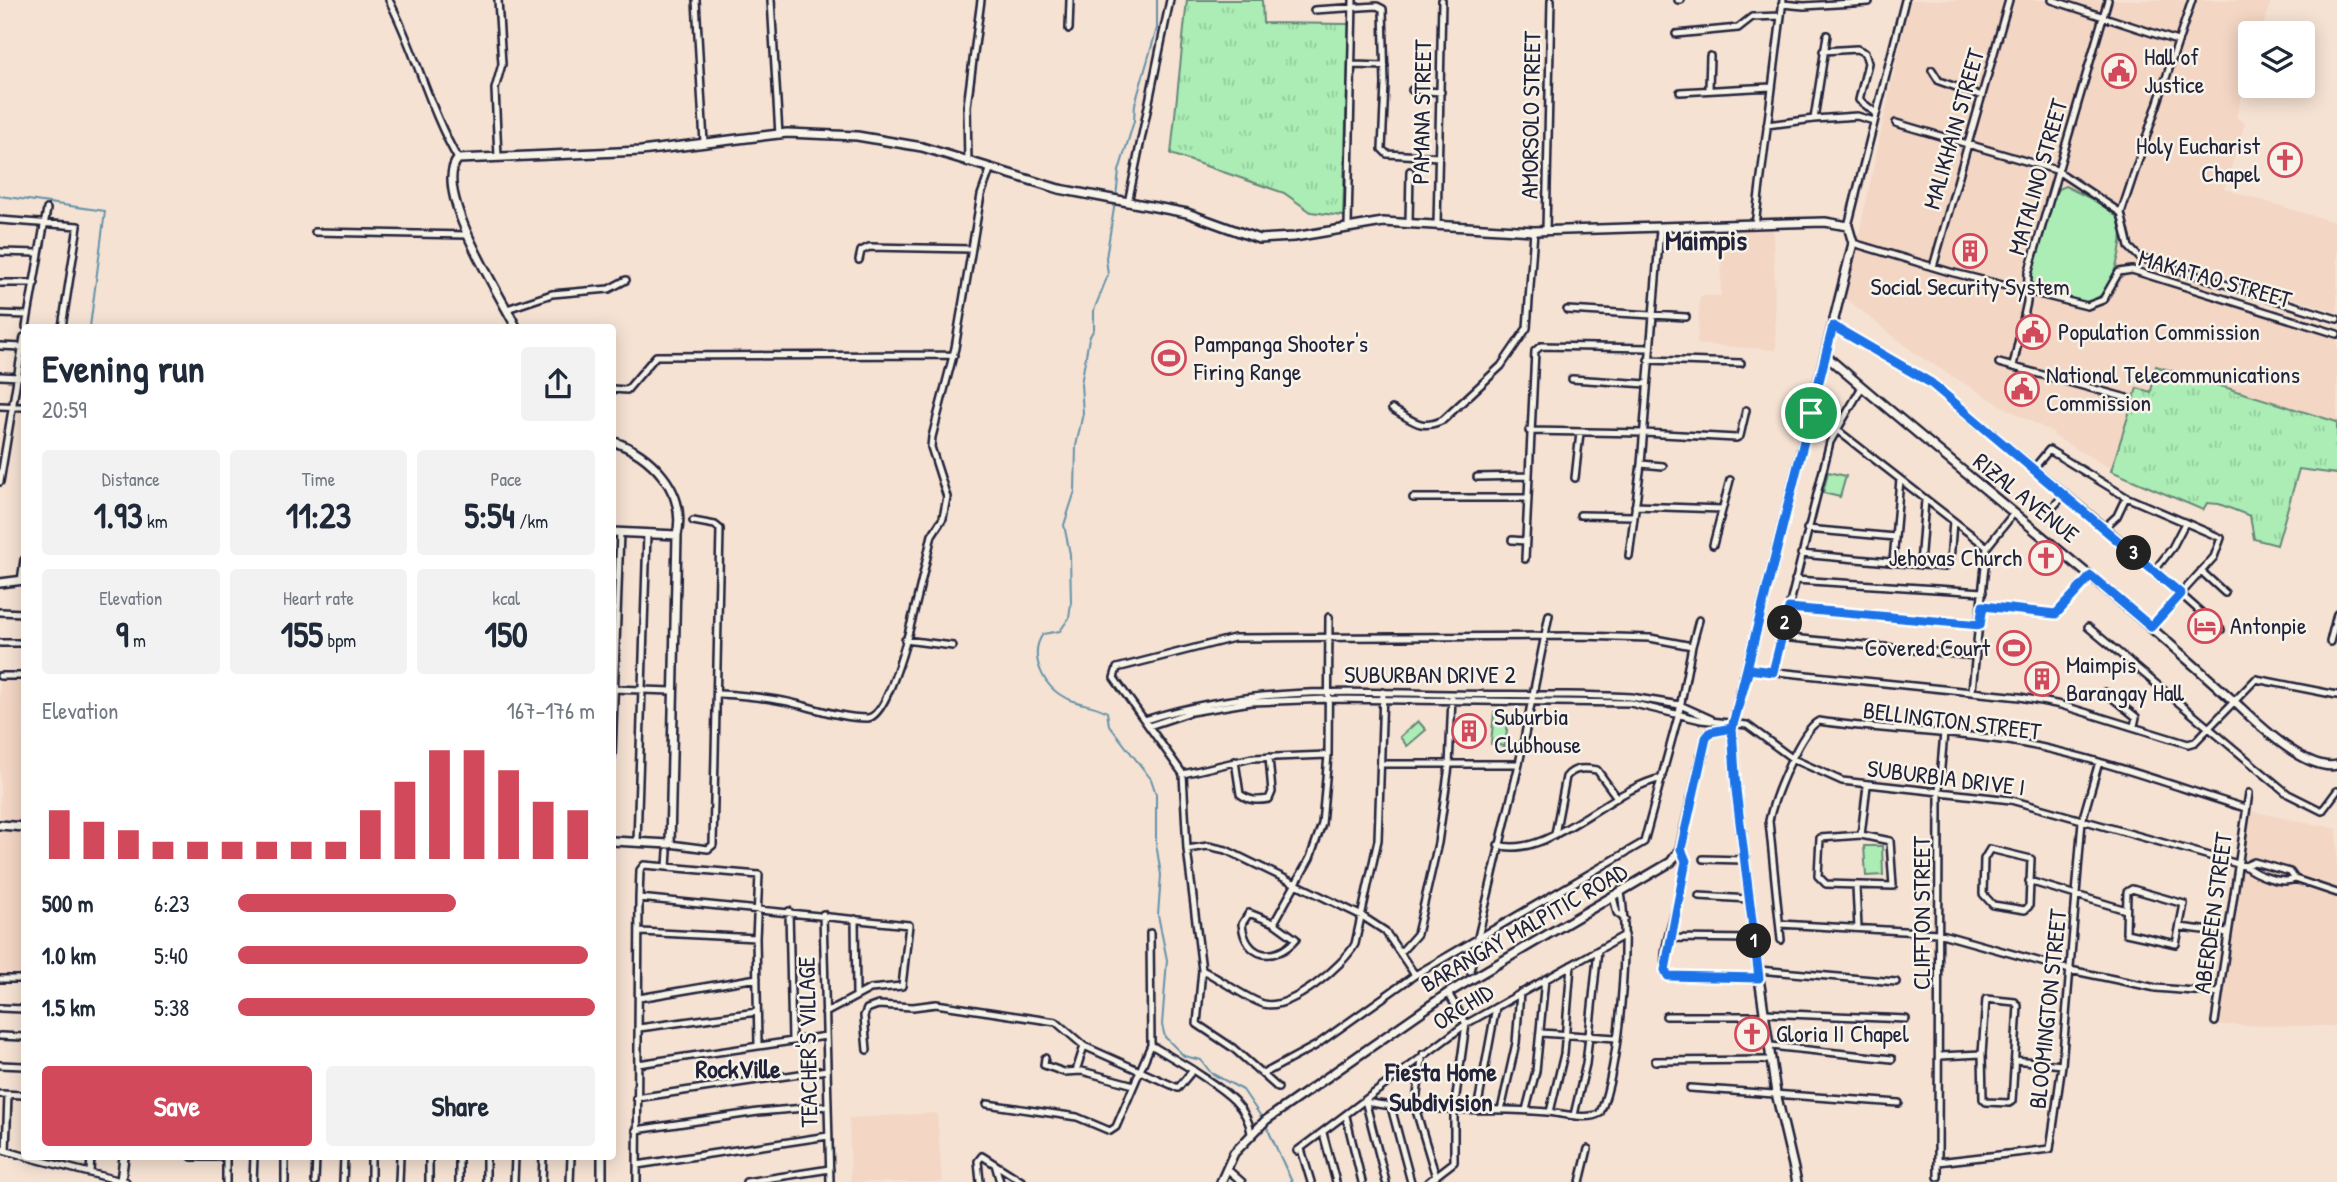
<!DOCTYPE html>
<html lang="en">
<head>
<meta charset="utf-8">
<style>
  body { margin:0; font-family:"Patrick Hand",sans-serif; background:#f2f2f3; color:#1f2937; height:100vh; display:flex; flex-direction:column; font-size:26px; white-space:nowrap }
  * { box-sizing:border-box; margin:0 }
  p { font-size:23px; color:#747a83 }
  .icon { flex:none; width:38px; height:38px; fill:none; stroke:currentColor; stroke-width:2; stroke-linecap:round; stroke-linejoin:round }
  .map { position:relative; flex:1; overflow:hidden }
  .drawer { position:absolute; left:21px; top:324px; width:595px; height:836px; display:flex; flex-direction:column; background:#fff; border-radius:7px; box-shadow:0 4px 18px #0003 }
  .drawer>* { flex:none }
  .tools { position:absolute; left:2238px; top:21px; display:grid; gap:14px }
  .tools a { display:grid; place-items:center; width:77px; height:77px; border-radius:7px; background:#fff; box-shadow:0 4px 18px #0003; font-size:35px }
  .pin { position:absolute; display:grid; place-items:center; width:60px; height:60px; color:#fff; margin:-30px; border:4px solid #fff; border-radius:50%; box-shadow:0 2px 7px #0007 }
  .km { position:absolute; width:35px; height:35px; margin:-18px; border-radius:50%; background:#222; color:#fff; font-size:19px; line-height:35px; text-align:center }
  .round { display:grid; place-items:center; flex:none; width:74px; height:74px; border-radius:7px; background:#f2f2f3 }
  .headline { display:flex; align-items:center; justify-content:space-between; height:119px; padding:0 21px }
  h1 { font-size:38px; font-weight:700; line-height:52px }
  .figures { display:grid; grid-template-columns:repeat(3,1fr); gap:10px; height:119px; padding:7px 21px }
  .figures div { display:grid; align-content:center; border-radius:7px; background:#f2f2f3; text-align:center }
  .figures b { font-size:35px; font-weight:700 }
  .figures small { font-size:19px; font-weight:400 }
  .figures p { font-size:19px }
  .chart { height:196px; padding:14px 21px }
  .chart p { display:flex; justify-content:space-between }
  .chart svg { width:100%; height:126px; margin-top:7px; stroke:#d1495b; stroke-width:6 }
  .button { display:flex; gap:14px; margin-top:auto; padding:14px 21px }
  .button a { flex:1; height:80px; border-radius:7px; background:#d1495b; color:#fff; font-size:28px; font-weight:700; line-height:80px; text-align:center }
  .button a+a { background:#f2f2f3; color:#1f2937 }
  ul { padding:0 21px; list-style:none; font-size:23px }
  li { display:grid; grid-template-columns:112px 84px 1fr; align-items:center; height:52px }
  li i { height:18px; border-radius:9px; background:#d1495b }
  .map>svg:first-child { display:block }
  .built { fill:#f3d6c4 }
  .grass { fill:url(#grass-tufts); stroke:#668878; stroke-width:2 }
  .park { fill:#abedb5; stroke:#668878; stroke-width:2 }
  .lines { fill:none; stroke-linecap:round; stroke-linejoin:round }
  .stream { stroke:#6592aa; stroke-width:2 }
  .minor-casing { stroke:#22223b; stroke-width:10 }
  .tertiary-casing { stroke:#22223b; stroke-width:12 }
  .minor { stroke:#f7f3e8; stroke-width:5 }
  .tertiary { stroke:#f7f3e8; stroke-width:7 }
  .route-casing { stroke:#fff; stroke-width:14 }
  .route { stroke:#1a73e8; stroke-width:9 }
  .labels { text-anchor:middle; stroke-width:5; stroke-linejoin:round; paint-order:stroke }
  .poi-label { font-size:24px; fill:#22223b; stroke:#f7f3e8; text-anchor:start }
  .street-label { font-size:24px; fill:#22223b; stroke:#f7f3e8 }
  .neighbourhood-label { font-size:26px; font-weight:bold; fill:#22223b; stroke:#f7f3e8 }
  .quarter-label { font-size:28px; font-weight:bold; fill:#22223b; stroke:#f7f3e8 }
</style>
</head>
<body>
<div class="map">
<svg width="2337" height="1182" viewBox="0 0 2337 1182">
  <defs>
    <pattern id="grass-tufts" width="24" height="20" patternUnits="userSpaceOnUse" patternTransform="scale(1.75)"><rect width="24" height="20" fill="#abedb5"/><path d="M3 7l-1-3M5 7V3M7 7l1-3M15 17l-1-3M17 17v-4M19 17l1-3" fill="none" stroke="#93cb9d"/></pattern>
  </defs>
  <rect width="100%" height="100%" fill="#f5e2d3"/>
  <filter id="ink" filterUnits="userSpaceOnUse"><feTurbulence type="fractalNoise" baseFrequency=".0143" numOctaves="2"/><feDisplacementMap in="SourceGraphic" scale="14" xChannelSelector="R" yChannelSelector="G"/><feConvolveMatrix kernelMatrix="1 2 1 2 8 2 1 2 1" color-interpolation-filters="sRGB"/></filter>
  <g filter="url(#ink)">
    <!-- built -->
    <path class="built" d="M1910 0H2271L2261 33H2250V68L2236 117 2245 123 2224 189 2337 223V312L2222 276 2212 299 2337 338V422L2156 366 2151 393 2136 388 2111 471 2110 468 2054 436V433L2004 407 1919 356 1845 298Z
      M1773 229 1776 350 1697 344 1700 296H1721L1722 230Z
      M0 680H24V823L0 822Z
      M2249 811 2337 829V1026L2220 1025Z
      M0 830 24 831V976H0Z
      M937 1113 942 1182H851L849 1118Z"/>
    <!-- grass -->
    <path class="grass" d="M1187 0H1262L1263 23 1349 24 1343 216 1311 212 1284 193 1171 154Z
      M2156 366 2337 422V474L2299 469 2277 545 2254 539 2250 516 2219 504 2207 503 2203 510 2111 471 2137 388 2151 392Z"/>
    <!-- park -->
    <path class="park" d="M2065 186 2104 205 2121 221C2125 243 2114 292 2091 302 2076 304 2036 295 2030 280L2054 196 2058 189Z
      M1828 472 1846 476 1840 497 1823 493Z
      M1494 712 1509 714 1505 746 1491 744Z
      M1418 721 1426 730 1407 746 1400 737Z
      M1864 846H1882L1883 875 1866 876Z"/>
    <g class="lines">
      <!-- stream -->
      <path class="stream" d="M0 196 105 211 90 327
        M1116 197 1119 171 1134 121 1135 104 1157 28V0
        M1115 202 1106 258 1108 275 1094 310V329L1089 338 1081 384 1083 413 1076 446 1075 491 1064 525 1070 554 1071 603 1069 618 1060 631 1043 634C1028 655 1043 687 1066 698 1079 705 1094 704 1107 712L1109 725 1151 779 1156 794V843L1161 875 1158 915 1167 960 1162 1025 1165 1037 1184 1056 1201 1060 1211 1073 1243 1090 1262 1118
        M1265 1123 1292 1182"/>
      <!-- minor casing -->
      <g class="minor-casing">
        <path id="minor" d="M389 0C416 52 429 109 458 159
          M696 0 704 143
          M771 0 779 135
          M1678 0H1681
          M2052 0 2177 41
          M1782 4 1804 6 1869 2
          M1314 10 1377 6 1383 9 1385 84 1382 149 1387 154 1439 157
          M1069 29 1070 0
          M1676 34 1738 28 1752 17 1781 16
          M1823 51 1857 49 1865 53 1868 63 1859 100 1876 113
          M1353 65 1385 66
          M1932 70 1939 81 1982 96
          M1709 88 1710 56
          M1412 90 1441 92
          M1680 92 1771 87
          M1814 119 1857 116 1874 121
          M1896 123 2056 170 2121 213 2129 247 2140 258 2337 319
          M1767 125 1814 119 1827 35
          M498 157 495 89 502 64 498 0
          M968 163 967 106 981 0
          M1128 203 1170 0
          M2121 213 2192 0
          M0 220 78 226 62 327
          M1409 223 1410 171
          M1437 225 1442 0
          M1755 225 1783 0
          M1348 226 1353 0
          M1848 226 1905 0
          M1546 231 1551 0
          M315 232 467 235
          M1853 243 1950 272 2087 306 2103 300 2119 272 2132 270 2337 334
          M0 252 38 253
          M859 260 861 251 869 247 972 249
          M1933 267 2009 0
          M0 283H35
          M507 309 552 294 609 289 626 280
          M1567 310 1686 317
          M0 314 28 315
          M1833 326 1931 383 2105 527 2221 630
          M26 327 47 209
          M0 346 23 347
          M1648 360 1741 363
          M1999 363 2127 398
          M2013 366 2027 302 2028 274 2108 0
          M0 376 19 377
          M1572 379 1647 384
          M612 389 627 390 656 356 954 355
          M0 406 24 407
          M1392 409C1413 420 1420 431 1443 420L1501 366 1527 328 1534 231
          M1837 430 1987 547
          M1529 431 1644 433 1736 438 1740 436 1746 410
          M1641 464 1663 466
          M2034 468 2049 450 2126 497 2221 538 2214 557 2151 627
          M1477 477 1527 476
          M1575 478 1580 433
          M0 482 24 337
          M1413 498H1528
          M1635 506 1722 509
          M2050 510 2065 494
          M1580 515 1633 516
          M2105 527 2117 516 2126 497
          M1807 529 1895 537
          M1512 540 1525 541
          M1713 545 1730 480
          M1801 554 1945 567 1950 562 1953 521
          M1629 556 1641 464 1660 229
          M1525 559 1535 351 1541 346 1649 348
          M1893 562 1900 479
          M1920 565 1925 500
          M2155 570 2172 548 2185 523
          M2201 571 2225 593
          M1795 580 1983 592
          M21 581 24 560
          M1983 606 2056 614 2091 575
          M1789 608 1980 625
          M0 612 24 613
          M2088 627 2288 794 2322 811 2337 791
          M1781 637 1976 656
          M905 640 953 646
          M2330 642 2337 614
          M0 643H24
          M1692 646 1699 620
          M1749 669 2020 697 2061 705 2188 744 2195 742 2256 679 2337 695
          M1773 672 1830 442 1862 387
          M0 676H24
          M612 689 672 691
          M1972 690 1987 547 2014 513
          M2105 692 2136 717 2134 726
          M719 694C740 695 761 697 783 701 810 706 838 718 867 718 895 718 925 563 932 535L943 518 947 497 931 447 932 437 955 348 981 195 990 170
          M1145 720C1252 686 1340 692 1450 694 1510 695 1570 694 1631 697L1680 705 1711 719
          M1149 726 1191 712 1251 702 1330 699 1630 703 1701 720 1747 725 1793 759 1842 781 2011 800 2245 866C2256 875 2282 885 2295 879L2337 893
          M612 756 620 532
          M1235 761 1240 794C1249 801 1257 801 1269 799L1272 792 1269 757
          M1381 764H1519
          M1183 774 1252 758 1328 755
          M1555 834 1566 777C1574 767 1585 768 1597 770L1616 796
          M1861 835 1890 841 1893 886 1826 884 1818 876 1820 838Z
          M1861 835 1867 786
          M637 842 647 534
          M670 844 708 849 713 845 720 529 715 525 693 521
          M1498 845C1548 860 1609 789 1662 778
          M1187 849 1208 846 1226 850 1362 916 1385 931 1415 975
          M1680 849C1696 882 1657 937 1666 974L1672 977 1759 978
          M1990 849 2031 859 2029 906 2025 910 1993 905 1983 894 1984 859Z
          M1703 859 1744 860
          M2245 866 2254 862 2290 872 2295 879
          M667 867 668 851
          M2029 881 2126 910
          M1856 886 1858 928
          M2132 889 2184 904 2176 944 2126 933 2127 892Z
          M1699 896 1749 899
          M1613 897 1617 913 1625 919
          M639 898 909 925 902 986 870 989 825 1013
          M789 911 792 1040
          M823 914 830 1182
          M855 919 856 994
          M1274 923 1249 913 1242 924C1245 958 1275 964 1296 939L1274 923 1310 858 1322 824 1328 755 1329 617
          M1780 924 1938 933 2070 970 2156 988 2219 993
          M2180 927 2227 933
          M641 932 756 938
          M1150 933 1151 1045 1193 1070
          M1669 938 1754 939
          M1781 940 1769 821C1773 800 1800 730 1819 721 1886 731 1953 731 2020 743 2096 757 2171 785 2245 808
          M1402 951 1417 934 1438 843 1449 766 1452 698
          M1202 970 1197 1024 1233 1048 1278 1088
          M1758 970 1896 982
          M1470 971 1519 764 1549 615
          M0 979H24
          M639 998 757 978
          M1986 999 2015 1002 2018 1006 2012 1101 2009 1103 1986 1102 1983 1099 1982 1054Z
          M0 1008 24 1009
          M1764 1013 1906 1019
          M1666 1016H1764
          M2215 1022 2249 793
          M639 1028 757 1012
          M1541 1033 1616 1038
          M0 1036 24 1037
          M1771 1046 1892 1059
          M867 1050 864 1016 867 1009 878 1005 913 1007 936 1004 1056 1022 1084 1046
          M1423 1054 1415 1107 1436 1177
          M1940 1056 1982 1054
          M1045 1058 1044 1065 1064 1072 1082 1071 1134 1085 1151 1045
          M2015 1060 2062 1065
          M1655 1061 1771 1060
          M638 1064 826 1036
          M0 1065 24 1066
          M1076 1071 1084 1046 1178 1088 1193 1070C1217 1087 1247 1102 1251 1133
          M1263 1074 1315 1046 1415 975 1644 842 1679 713 1692 646 1650 638 1580 636 1234 638 1117 668 1114 678 1183 774 1187 849 1202 970C1221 979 1246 999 1264 1004 1290 1011 1344 965 1355 944L1378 840 1383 692
          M1690 1088 1899 1103
          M0 1094 24 1095
          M636 1098 827 1070
          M1365 1100 1386 1182
          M1365 1102C1425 1113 1487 1107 1547 1112 1562 1113 1587 1121 1600 1113 1619 1070 1630 939 1621 893
          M987 1104 1077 1117 1110 1131 1116 1127 1134 1085
          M1391 1107 1411 1182
          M1477 1110 1496 1007
          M1501 1110 1516 1043 1520 993
          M1526 1110 1536 1071 1545 979
          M1550 1112 1564 1054 1571 965
          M1574 1115 1586 1064 1598 950
          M1346 1116 1362 1182
          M636 1130 758 1112 828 1106
          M1323 1133 1336 1182
          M0 1149 24 1156
          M1301 1149 1311 1182
          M6 1151 8 1095
          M1297 1151 1466 1024 1625 935
          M27 1157 121 1181
          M192 1157H226
          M226 1157V1182
          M1938 1162 2050 1149 2062 1065 2082 821 2099 762
          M995 1164 1000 1182
          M637 1165 828 1136
          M1227 1169 1242 1182
          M90 1172 91 1157
          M1938 1177 1939 790 1944 733
          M253 1182 254 1157
          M285 1182V1157
          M315 1182 316 1157
          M343 1182 344 1157
          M371 1182V1157
          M399 1182 400 1157
          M429 1182V1157
          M459 1182V1157
          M486 1182V1157
          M514 1182 515 1157
          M542 1182 543 1157
          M570 1182 571 1157
          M637 1182 639 898 640 870 644 865 759 875 756 938 758 1044
          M746 1182 830 1169
          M980 1182 978 1161 982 1156 1023 1182
          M1428 1182 1454 1162V1110L1466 1024 1448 993
          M1580 1182 1588 1149"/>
      </g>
      <!-- tertiary casing -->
      <g class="tertiary-casing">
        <path id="tertiary" d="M516 327C501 296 431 189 458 159L641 151 787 133 857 136 922 147 1059 189 1187 213 1259 239 1294 237 1383 222 1534 231 1787 223 1825 222 1848 226 1853 243 1732 728 1736 790 1759 978 1776 1093 1797 1182
          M1825 355C1962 474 2107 584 2240 707 2261 727 2308 772 2337 765
          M612 441C651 454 687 491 677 535L670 844 612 841
          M612 532 677 535
          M0 583 24 580
          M0 825 24 827
          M124 1157 121 1181 125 1182
          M602 1182V1157
          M1221 1182 1234 1153 1266 1120 1448 993 1671 862 1680 849 1706 738 1711 732 1732 728"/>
      </g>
      <!-- minor -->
      <use href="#minor" class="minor"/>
      <!-- tertiary -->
      <use href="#tertiary" class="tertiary"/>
    </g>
  </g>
  <g class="lines" filter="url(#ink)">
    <!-- route casing -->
    <g class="route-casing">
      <path id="route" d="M1811 413 1732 728 1736 790 1759 978 1668 976 1665 970 1686 861 1681 849 1706 738 1711 732 1732 728 1749 669 1773 672 1789 608 1980 625 1983 606 2056 614 2091 576 2151 627 2181 594 1931 383 1833 326 1811 413"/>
    </g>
    <!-- route -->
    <use href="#route" class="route"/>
  </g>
  <!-- icons -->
  <defs>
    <g id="civic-ring" transform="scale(1.75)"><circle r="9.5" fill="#f7f3e8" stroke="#d1495b" stroke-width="1.5"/><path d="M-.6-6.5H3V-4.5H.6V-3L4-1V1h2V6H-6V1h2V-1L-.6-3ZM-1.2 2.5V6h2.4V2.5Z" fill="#d1495b"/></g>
    <g id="church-ring" transform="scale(1.75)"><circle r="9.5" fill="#f7f3e8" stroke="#d1495b" stroke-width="1.5"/><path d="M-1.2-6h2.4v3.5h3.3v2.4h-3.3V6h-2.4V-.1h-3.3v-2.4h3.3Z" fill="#d1495b"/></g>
    <g id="building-ring" transform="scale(1.75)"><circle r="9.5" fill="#f7f3e8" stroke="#d1495b" stroke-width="1.5"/><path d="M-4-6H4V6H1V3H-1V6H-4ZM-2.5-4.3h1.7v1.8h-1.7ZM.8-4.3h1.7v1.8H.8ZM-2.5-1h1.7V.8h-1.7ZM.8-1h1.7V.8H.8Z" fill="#d1495b"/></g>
    <g id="stadium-ring" transform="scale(1.75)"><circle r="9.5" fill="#f7f3e8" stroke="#d1495b" stroke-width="1.5"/><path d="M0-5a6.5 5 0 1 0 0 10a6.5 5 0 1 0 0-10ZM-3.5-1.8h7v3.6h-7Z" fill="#d1495b"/></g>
    <g id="hotel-ring" transform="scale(1.75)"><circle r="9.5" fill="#f7f3e8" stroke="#d1495b" stroke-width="1.5"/><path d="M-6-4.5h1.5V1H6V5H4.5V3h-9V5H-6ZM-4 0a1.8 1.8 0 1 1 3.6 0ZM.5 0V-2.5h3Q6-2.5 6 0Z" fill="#d1495b"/></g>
  </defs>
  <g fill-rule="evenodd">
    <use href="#civic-ring" x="2119" y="71"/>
    <use href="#church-ring" x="2285" y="160"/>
    <use href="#building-ring" x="1970" y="251"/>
    <use href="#civic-ring" x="2033" y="332"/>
    <use href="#stadium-ring" x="1169" y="358"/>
    <use href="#civic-ring" x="2022" y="389"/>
    <use href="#church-ring" x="2046" y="558"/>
    <use href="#hotel-ring" x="2205" y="626"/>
    <use href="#stadium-ring" x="2014" y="648"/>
    <use href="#building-ring" x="2042" y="679"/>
    <use href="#building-ring" x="1469" y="731"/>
    <use href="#church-ring" x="1752" y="1034"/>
  </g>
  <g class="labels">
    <!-- poi labels -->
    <g class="poi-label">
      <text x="2144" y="65">Hall of<tspan x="2144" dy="28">Justice</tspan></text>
      <text x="2260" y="154" text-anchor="end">Holy Eucharist<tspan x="2260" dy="28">Chapel</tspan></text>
      <text x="1970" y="295" text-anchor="middle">Social Security System</text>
      <text x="2058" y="340">Population Commission</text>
      <text x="1194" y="352">Pampanga Shooter's<tspan x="1194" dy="28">Firing Range</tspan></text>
      <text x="2046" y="383">National Telecommunications<tspan x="2046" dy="28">Commission</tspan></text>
      <text x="2022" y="566" text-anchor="end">Jehovas Church</text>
      <text x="2230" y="634">Antonpie</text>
      <text x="1990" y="656" text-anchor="end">Covered Court</text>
      <text x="2066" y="673">Maimpis<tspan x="2066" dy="28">Barangay Hall</tspan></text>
      <text x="1494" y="725">Suburbia<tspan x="1494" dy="28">Clubhouse</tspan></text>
      <text x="1776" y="1042">Gloria II Chapel</text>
    </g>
    <!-- street labels -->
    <g class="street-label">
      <text transform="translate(1422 112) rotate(-89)" y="8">PAMANA STREET</text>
      <text transform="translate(1531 115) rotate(-89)" y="8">AMORSOLO STREET</text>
      <text transform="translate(1954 129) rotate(-74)" y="8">MALIKHAIN STREET</text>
      <text transform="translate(2038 177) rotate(-74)" y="8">MATALINO STREET</text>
      <text transform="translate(2215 279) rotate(16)" y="8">MAKATAO STREET</text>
      <text transform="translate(2026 498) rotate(39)" y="8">RIZAL AVENUE</text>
      <text x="1430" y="683">SUBURBAN DRIVE 2</text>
      <text transform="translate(1952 721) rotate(7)" y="8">BELLINGTON STREET</text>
      <text transform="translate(1946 778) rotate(7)" y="8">SUBURBIA DRIVE I</text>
      <text transform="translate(1922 913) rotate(-90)" y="8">CLIFFTON STREET</text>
      <text transform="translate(2213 913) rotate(-82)" y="8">ABERDEEN STREET</text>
      <text transform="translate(1524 928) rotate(-30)" y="8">BARANGAY MALPITIC ROAD</text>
      <text transform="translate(1463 1007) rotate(-32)" y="8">ORCHID</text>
      <text transform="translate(2048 1009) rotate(-84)" y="8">BLOOMINGTON STREET</text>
      <text transform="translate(808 1042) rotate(-91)" y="8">TEACHER'S VILLAGE</text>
    </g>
    <!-- neighbourhood labels -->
    <g class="neighbourhood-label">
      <text x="738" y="1078">RockVille</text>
      <text x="1441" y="1081">Fiesta Home<tspan x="1441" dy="30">Subdivision</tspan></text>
    </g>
    <!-- quarter labels -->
    <g class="quarter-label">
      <text x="1706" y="250">Maimpis</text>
    </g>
  </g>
</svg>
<div class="tools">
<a><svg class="icon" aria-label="layers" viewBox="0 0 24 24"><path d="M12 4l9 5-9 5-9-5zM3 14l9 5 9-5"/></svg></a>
</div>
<div class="pin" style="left:1811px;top:413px;background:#1e9e55"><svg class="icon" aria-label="arrive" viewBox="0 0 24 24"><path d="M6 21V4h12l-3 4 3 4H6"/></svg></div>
<b class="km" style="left:1754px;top:941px">1</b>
<b class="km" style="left:1785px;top:623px">2</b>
<b class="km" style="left:2134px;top:553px">3</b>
<section class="drawer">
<div class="headline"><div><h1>Evening run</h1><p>20:59</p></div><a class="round"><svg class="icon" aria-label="share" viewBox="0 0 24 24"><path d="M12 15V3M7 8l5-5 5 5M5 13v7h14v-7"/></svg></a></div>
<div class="figures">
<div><p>Distance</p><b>1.93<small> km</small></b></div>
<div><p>Time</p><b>11:23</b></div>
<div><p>Pace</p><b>5:54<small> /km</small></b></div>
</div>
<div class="figures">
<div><p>Elevation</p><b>9<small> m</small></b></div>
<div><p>Heart rate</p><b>155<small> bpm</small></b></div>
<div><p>kcal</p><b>150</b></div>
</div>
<div class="chart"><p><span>Elevation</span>167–176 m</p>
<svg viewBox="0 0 160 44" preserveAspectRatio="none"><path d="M5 44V27M15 44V31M25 44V34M35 44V38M45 44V38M55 44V38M65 44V38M75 44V38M85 44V38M95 44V27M105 44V17M115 44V6M125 44V6M135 44V13M145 44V24M155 44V27"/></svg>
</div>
<ul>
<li><b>500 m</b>6:23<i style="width:61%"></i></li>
<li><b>1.0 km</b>5:40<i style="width:98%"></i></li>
<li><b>1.5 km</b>5:38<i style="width:100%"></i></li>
</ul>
<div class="button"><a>Save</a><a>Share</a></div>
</section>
</div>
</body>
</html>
